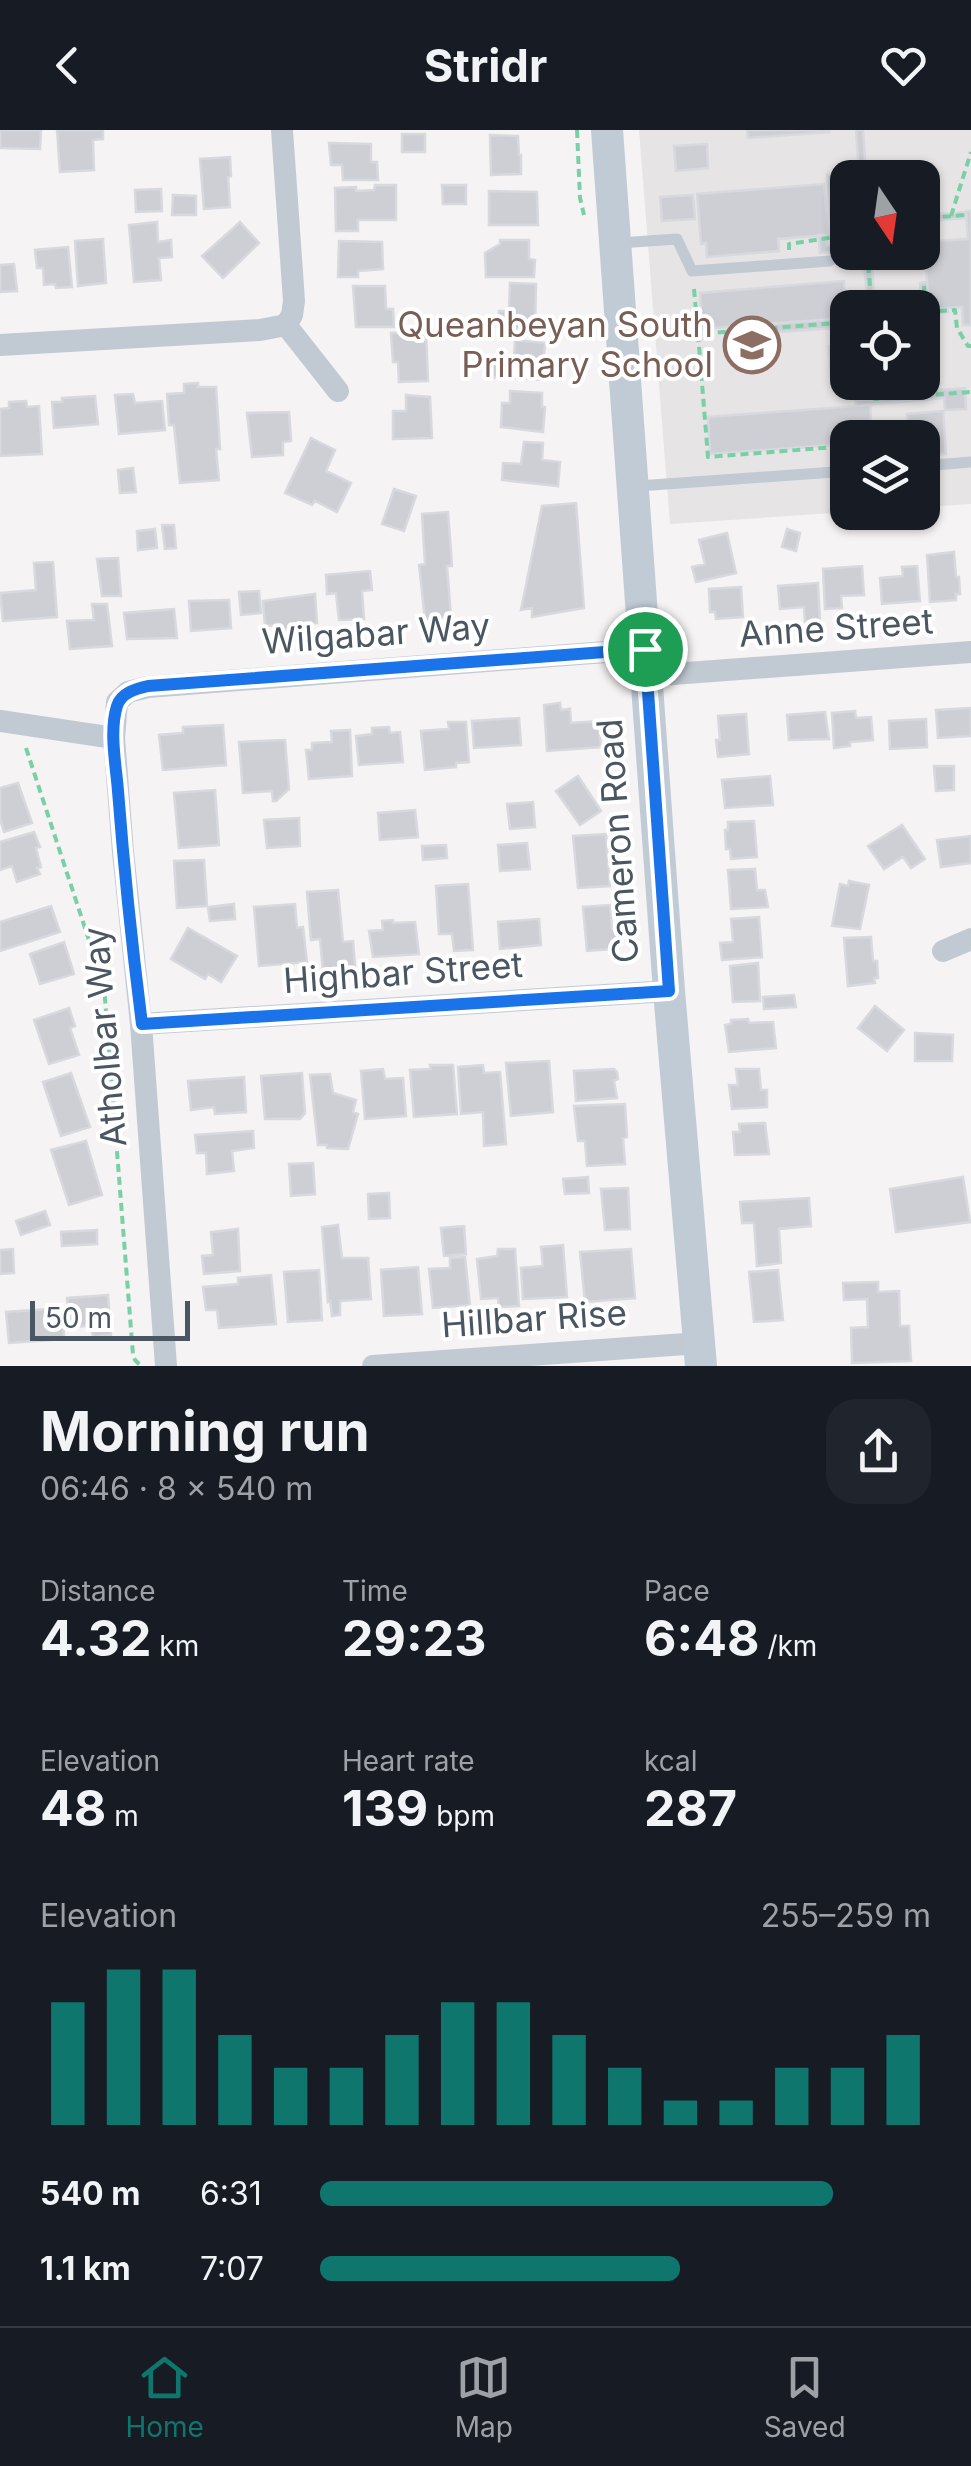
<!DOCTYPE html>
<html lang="en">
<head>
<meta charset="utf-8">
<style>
  body { margin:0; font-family:Inter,sans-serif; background:#20242c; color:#f1f3f6; height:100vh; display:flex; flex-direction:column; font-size:38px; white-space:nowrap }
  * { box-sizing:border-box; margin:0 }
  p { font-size:32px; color:#9ea1a6 }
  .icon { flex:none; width:55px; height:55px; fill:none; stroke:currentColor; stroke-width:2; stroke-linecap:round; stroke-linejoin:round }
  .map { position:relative; height:1236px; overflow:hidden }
  .side { display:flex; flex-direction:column; background:#171b24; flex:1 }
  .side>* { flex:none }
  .needle { width:65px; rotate:167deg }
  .buttons { position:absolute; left:830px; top:30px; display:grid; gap:20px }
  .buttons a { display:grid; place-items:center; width:110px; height:110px; border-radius:20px; background:#171b24; box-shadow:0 2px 8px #0004; font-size:50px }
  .scale { position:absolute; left:30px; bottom:25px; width:160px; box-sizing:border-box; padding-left:10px; border:5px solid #4a5661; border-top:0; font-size:28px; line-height:35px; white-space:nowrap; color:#4a5661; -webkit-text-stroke:8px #fff; paint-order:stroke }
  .pin { position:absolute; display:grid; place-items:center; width:85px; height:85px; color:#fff; margin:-42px; border:5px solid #fff; border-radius:50%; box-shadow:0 2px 10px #0007 }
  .round { display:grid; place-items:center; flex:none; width:105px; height:105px; border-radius:30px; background:#20242c }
  .overview { display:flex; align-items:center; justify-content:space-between; height:170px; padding:0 40px }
  h1 { font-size:55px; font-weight:700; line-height:75px }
  .figures { display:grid; grid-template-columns:repeat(3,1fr); gap:15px; height:170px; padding:10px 40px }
  .figures div { display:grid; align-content:center }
  .figures b { font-size:50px; font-weight:700 }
  .figures small { font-size:28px; font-weight:400 }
  .figures p { font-size:28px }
  .chart { height:280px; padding:20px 40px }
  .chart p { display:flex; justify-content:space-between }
  .chart svg { width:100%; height:180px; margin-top:10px; stroke:#0f766e; stroke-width:6 }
  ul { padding:0 40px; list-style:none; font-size:32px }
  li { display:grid; grid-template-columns:160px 120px 1fr; align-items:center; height:75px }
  li i { height:25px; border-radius:12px; background:#0f766e }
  header { display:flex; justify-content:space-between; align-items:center; height:130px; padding:0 40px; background:#171b24; font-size:45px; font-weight:700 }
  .tabs { display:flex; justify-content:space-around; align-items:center; height:140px; border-top:2px solid #363941; background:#171b24; font-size:28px; color:#9ea1a6 }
  .tabs a { display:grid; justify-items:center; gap:5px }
  .tabs .current { color:#0f766e }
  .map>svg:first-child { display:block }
  .education { fill:#e6e4e5; fill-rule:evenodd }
  .building { fill:#cdcfd5; stroke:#d7d9de; stroke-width:2.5 }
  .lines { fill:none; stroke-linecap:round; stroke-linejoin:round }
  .path { stroke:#7ad0a6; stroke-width:4; stroke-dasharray:8 5; stroke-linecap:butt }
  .lane { stroke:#c1cad2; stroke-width:11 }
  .street { stroke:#c1cad2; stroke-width:22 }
  .secondary { stroke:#c1cbd6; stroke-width:32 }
  .route-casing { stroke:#fff; stroke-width:20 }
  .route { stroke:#1a73e8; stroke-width:12 }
  .labels { text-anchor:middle; stroke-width:8; stroke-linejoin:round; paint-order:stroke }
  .education-label { font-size:35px; fill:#785e54; stroke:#fff; text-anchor:end }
  .street-label { font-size:35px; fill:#4a5661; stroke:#fff }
</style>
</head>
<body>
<header><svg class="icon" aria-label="back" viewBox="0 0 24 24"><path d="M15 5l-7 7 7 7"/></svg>Stridr<svg class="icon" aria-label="heart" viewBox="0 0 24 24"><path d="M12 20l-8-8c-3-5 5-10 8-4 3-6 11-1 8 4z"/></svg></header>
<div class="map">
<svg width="971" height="1236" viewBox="0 0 971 1236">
  <rect width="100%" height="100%" fill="#f5f3f3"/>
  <!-- education -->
  <path class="education" d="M639 0H971V374L923 377 922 308H848L847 382 670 394ZM848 48H922V122H848ZM848 178H922V252H848Z"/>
  <!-- building -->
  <path class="building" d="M0 0H41L40 19 0 18Z
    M57 0H103V9L93 10 94 40 60 42Z
    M747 0H829V2L748 8Z
    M856 0H863L866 43H859Z
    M402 4H425V22H402Z
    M490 5 518 6 519 25H521V44L491 45Z
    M329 13 371 14V32H377L378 50H343L342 35H331Z
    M707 14 708 38 676 41 674 16Z
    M230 27 231 46 228 47 230 77 204 79 200 29Z
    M866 43V47L924 43 928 95H922V48H848V101L832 102 827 45Z
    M824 54 828 105 778 109 779 121 707 127 706 113 701 114 697 64Z
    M375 55H396V90H358V101H336L335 58 356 57V61L374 60Z
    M442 55H466V74H443Z
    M161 59 162 81 136 82 135 60Z
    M489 61 537 62 538 95H489Z
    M173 65 196 66V85H172Z
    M693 65 695 89 662 91 660 67Z
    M966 81H971V195H963L962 177 929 179 924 112 968 109Z
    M966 82 967 88 928 91 927 85Z
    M157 92 158 112 171 110 172 127 159 128 161 150 134 152 129 95Z
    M240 92 259 113 223 148 202 126Z
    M818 105H826L827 116 848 115V121L820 123Z
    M103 109 106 153 78 156 75 111Z
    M500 110H529V129L535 130 534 147H486L485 123 500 114Z
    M339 111 382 112 383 139 358 141V147H338Z
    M68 117 72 157 56 158 55 154 44 155 43 138H37L35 120Z
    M863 122H871L875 178H868Z
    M14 134 17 161 0 162V135Z
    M844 151 847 188 702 199 700 163Z
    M927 152 929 179 947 178 948 182 922 184V178H913L922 177 920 153Z
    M510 153 536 154 535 200 497 197 499 181H509Z
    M353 156H385L386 179H393L394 197H356Z
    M846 183H848V197L767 203 766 194 847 188Z
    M426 202 428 251 399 252 398 232H393L391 203Z
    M515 210 545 213 542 250 491 247 492 229 514 230Z
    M848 214V243L831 245 829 216Z
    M872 252H877L878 264 965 258 966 279 945 280 944 268 856 276 855 270 873 269Z
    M877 252H910L911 262 878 264Z
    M198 253V257H216L220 319H216L219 350 180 353 174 295H169L167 264 184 263V254Z
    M510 261 542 263V277H545L543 302 501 297 502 273H510Z
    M133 264 135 273 162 271 165 300 119 304 115 265Z
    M406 265 430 267 432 308 393 309V281H406Z
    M95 266 98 294 54 298 52 272H62V268Z
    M26 271 27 277 39 276 42 324 0 326V279L9 278V272Z
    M870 275 872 308H848V314L710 324 708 287Z
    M943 281 946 324 922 325V308H886L885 305 908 303 907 284Z
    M289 282 291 311 283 312V325L252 327 247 283Z
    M311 308 335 320 326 341 351 353 337 382 315 371 312 375 285 363Z
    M524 312 543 313 542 330 560 332 558 356 502 350 503 333 521 334Z
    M133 338 136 362 120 363 118 340Z
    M394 359 416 366 404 401 382 394Z
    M576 373 584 478 532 487V478L521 480 542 376Z
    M448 382 452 436H447L451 487 425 489 419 435 425 434 422 384Z
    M162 395H174L176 418 165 419Z
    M155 399 157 418 138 420 137 401Z
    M787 399 800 403 796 421 782 417Z
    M727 403 736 443 696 452 692 437 705 434 699 410Z
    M954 422 956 447H959L960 464H956V470L930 472 927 425Z
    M118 428 121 466H102L97 429Z
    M53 432 57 487 3 491 0 463 36 460 34 433Z
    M862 436 864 465 841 466 842 478 825 479 823 439Z
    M917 436 920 471 882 474 880 448 903 446 902 437Z
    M370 441 372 460 362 461 364 489 339 490 336 463 327 464 326 445Z
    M818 453 820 491 805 492 804 477 780 479 778 456Z
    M741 457 743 487 716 489 715 482H710L709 459Z
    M259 461 261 483 241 485 239 462Z
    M315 464 317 493 293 494V499L280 500 279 495 265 496 263 471Z
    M229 470 231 498 191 501 189 471Z
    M92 474H107L112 516 70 519 67 491 94 490Z
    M174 479 177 508 127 509 124 483Z
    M560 573 561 580 570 579 571 593 598 591 601 617 547 621 544 575Z
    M971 578V606L938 608 936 580Z
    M855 581 856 588 871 587 873 610 850 612V616L834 618 832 583Z
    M825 582 829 609 789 610 787 585Z
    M746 584 749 624 718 627 716 610H720L718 586Z
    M519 588 521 615 474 618 472 591Z
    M926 589 927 617 890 619 889 591Z
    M448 592H466L469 632 456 633V637L425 640 421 601 449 599Z
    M223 595 226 635 163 640 159 605 183 603V597Z
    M389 597 390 603 400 602 403 632 359 635 356 606 372 604V598Z
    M350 600 352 646 309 649 306 620H312V613L332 612 331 601Z
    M285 610 289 659 276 671H273L272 661 243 663 239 612Z
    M934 636H954V660L936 661Z
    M578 646 601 681 580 695 556 661Z
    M770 646 773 675 725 678 722 650Z
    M18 653 32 693 4 702 0 689V658Z
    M215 660 219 715 179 718 174 663Z
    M533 672 535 697 510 699 507 674Z
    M415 680 418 707 380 710 378 683Z
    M299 688 300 716 267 718 264 690Z
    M754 691 757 727 731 729 730 719H726L725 700H728V692Z
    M902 695 925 729 911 738 903 727 884 739 868 716Z
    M34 702 40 717 36 718 41 737 37 738 40 744 17 752 12 736 0 740V712Z
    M606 704 610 756 578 758 573 706Z
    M971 706V733L941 737 937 710Z
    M527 713 530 739 500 741 498 715Z
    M446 715 447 728 423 730 422 716Z
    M204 730 207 776 177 778 174 731Z
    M755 739 757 760H765L768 777 731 779 728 740Z
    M849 751 869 755 860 799 832 796 840 754 848 756Z
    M468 754 473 820 454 821 452 804H439L436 756Z
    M338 760 343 812 353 811 355 837 323 841 320 809 311 810 307 762Z
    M234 774 235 789 210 791 208 777Z
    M295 774 297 798 303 797 307 832 259 836 254 777Z
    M610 775 612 799H617L618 817 614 816 613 819 587 821 583 777Z
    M51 776 60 802 0 821V792Z
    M759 787 762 827 722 830 720 813 733 812 731 789Z
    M539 789 541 815 500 819 498 792Z
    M393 790V793L415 792 419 824 373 827 369 801 383 800 382 791Z
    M188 798 237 826 221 852 208 844 205 849 171 829Z
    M871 807 873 831H877L878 848H874L875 853 848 856 844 808Z
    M64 812 74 844 40 854 30 824Z
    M758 833 760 871 733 872 730 836Z
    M794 865 796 877 764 879 763 867Z
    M875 876 904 900 887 921 858 898Z
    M69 878 75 896 70 898 79 925 49 934 34 890Z
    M748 889 749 893 773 892 776 918 729 922 725 895 731 894V890Z
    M915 903 953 905 952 931H915Z
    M549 931 553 982 511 986 506 933Z
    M430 935H453L457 984 414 987 410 940 431 939Z
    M483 935 484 943 500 942 506 1014 484 1016 483 982 461 984 458 937Z
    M383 939 385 949 403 948 406 986 365 989 361 941Z
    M614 939 617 942 618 949 614 951 617 968 576 971 574 941Z
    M736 939H759L761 960H767V977L732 979 729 955H738Z
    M71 943 90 997 61 1006 43 952Z
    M302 943 305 983 300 989H265L261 946Z
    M330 944 333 963 356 970 353 982 358 984 348 1019 327 1018V1015H318L310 945Z
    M244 947 246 982 215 984 214 977 191 980 188 951Z
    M625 974 627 1007 623 1008 625 1034 587 1036 585 1011H578L574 976Z
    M765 993 769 1024 735 1025 733 1002H740L739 994Z
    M253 1001 254 1018 232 1021 234 1041 207 1044 206 1023H197L195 1005Z
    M86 1011 102 1065 69 1075 51 1020Z
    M313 1033 315 1064 291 1066 289 1034Z
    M588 1047 589 1063 565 1064 563 1049Z
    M963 1047 970 1092 896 1102 890 1059Z
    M628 1058 630 1099 605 1100 601 1059Z
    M389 1063 390 1088 369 1089 368 1064Z
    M809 1068 811 1096 779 1099 781 1133 757 1136 754 1093H742L740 1072Z
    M45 1081 50 1095 21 1105 16 1091Z
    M338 1095 342 1128H368L371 1169 340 1171V1185L332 1186 330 1171 328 1172 322 1097Z
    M464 1096 466 1124 444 1126 441 1098Z
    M238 1099 240 1141 204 1144 202 1126 213 1125 211 1102Z
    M97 1100V1114L62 1116 61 1102Z
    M563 1115 567 1167 523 1169 521 1138 543 1136 541 1117Z
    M13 1119 14 1143 0 1144V1120Z
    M498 1119H515L519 1176 499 1177 498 1168 481 1169 477 1129 497 1126Z
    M631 1119 635 1168 585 1172 580 1122Z
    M465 1127 470 1175 433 1178 429 1139 450 1138V1128Z
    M418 1137 422 1184 384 1186 381 1140Z
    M319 1140 322 1190 288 1192 284 1142Z
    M778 1140 783 1190 754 1192 749 1142Z
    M271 1145 276 1194 219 1198 217 1180H206L203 1157 238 1154V1148Z
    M878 1152V1162L899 1161 900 1196H909L911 1231 852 1233 851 1198 868 1197 867 1169 844 1170 843 1153Z
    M108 1165 111 1205 93 1207 91 1196 70 1197 67 1168Z
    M63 1178 64 1209 9 1213 6 1182Z"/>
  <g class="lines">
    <!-- path -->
    <path class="path" d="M577 0 580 68 584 85
      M951 86 971 22
      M930 88 964 85
      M922 99 934 98 931 60
      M789 120V114L848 105
      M867 122 872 178
      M924 156 926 182 955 180 957 198 968 216H971
      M694 159 698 204 848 192
      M698 204 708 327 848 316
      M874 252 875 269 971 262
      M26 618 104 856 133 1225 135 1230 141 1236"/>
    <!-- lane -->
    <path class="lane" d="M619 113 677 109 692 141 830 131
      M922 336 971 332
      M638 356 848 341"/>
    <!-- street -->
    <path class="street" d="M282 0 294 171 292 185 286 195 338 261
      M0 215 260 200 286 195
      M646 546 971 522
      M0 591 114 608
      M943 821 971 809
      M141 894 669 861
      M166 1236 141 894 123 722 114 608 117 572 128 562 148 557 645 519
      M373 1236 700 1213"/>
    <!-- secondary -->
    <path class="secondary" d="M607 0 669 861 701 1236"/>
  </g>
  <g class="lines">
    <!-- route casing -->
    <g class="route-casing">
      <path id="route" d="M645 519 669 861 142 894C132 816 124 739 118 661 116 635 109 601 117 576 121 563 135 559 148 556Z"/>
    </g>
    <!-- route -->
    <use href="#route" class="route"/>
  </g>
  <!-- icons -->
  <defs>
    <g id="school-ring" transform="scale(2.875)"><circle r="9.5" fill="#fff" stroke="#8d6e63" stroke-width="1.5"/><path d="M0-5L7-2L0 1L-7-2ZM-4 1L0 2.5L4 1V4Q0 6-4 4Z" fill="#8d6e63"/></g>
  </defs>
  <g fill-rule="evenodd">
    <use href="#school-ring" x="752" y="215"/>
  </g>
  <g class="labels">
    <!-- education labels -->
    <g class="education-label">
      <text x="713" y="207">Queanbeyan South<tspan x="713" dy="40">Primary School</tspan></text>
    </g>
    <!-- street labels -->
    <g class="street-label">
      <text transform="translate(836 498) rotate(-4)" y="12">Anne Street</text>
      <text transform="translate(376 504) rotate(-4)" y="12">Wilgabar Way</text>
      <text transform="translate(618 711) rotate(-94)" y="12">Cameron Road</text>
      <text transform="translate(403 843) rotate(-4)" y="12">Highbar Street</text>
      <text transform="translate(105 907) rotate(-95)" y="12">Atholbar Way</text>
      <text transform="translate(534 1189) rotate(-4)" y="12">Hillbar Rise</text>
    </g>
  </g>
</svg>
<div class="buttons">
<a><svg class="needle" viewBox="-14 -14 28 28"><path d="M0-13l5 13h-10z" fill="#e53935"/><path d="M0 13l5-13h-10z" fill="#9ea1a6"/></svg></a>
<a><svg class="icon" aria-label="locate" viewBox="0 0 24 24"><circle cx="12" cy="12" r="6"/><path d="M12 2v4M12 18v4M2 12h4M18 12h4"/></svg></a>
<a><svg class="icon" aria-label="layers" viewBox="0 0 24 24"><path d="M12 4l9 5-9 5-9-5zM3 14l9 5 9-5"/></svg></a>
</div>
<div class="scale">50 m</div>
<div class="pin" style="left:645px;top:519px;background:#1e9e55"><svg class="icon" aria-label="arrive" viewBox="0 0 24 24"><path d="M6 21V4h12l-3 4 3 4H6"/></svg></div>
</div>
<section class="side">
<div class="overview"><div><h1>Morning run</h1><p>06:46 · 8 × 540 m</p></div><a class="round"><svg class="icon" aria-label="share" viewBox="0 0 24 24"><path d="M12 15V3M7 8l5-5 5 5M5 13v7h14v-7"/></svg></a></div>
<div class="figures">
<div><p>Distance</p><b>4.32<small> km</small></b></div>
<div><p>Time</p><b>29:23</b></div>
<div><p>Pace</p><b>6:48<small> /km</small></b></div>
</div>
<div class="figures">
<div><p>Elevation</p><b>48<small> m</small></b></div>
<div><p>Heart rate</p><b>139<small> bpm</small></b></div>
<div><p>kcal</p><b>287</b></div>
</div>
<div class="chart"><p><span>Elevation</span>255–259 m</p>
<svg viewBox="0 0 160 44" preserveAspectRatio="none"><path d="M5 44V14M15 44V6M25 44V6M35 44V22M45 44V30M55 44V30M65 44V22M75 44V14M85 44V14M95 44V22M105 44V30M115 44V38M125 44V38M135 44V30M145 44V30M155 44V22"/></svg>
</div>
<ul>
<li><b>540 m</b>6:31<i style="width:84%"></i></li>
<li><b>1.1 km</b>7:07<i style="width:59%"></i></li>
</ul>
</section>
<nav class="tabs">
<a class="current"><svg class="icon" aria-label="home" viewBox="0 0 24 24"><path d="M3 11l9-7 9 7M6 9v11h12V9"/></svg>Home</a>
<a><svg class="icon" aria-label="map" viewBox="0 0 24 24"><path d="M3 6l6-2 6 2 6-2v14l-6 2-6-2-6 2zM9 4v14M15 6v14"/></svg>Map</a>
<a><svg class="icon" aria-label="saved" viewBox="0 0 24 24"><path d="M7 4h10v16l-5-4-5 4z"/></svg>Saved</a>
</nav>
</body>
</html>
